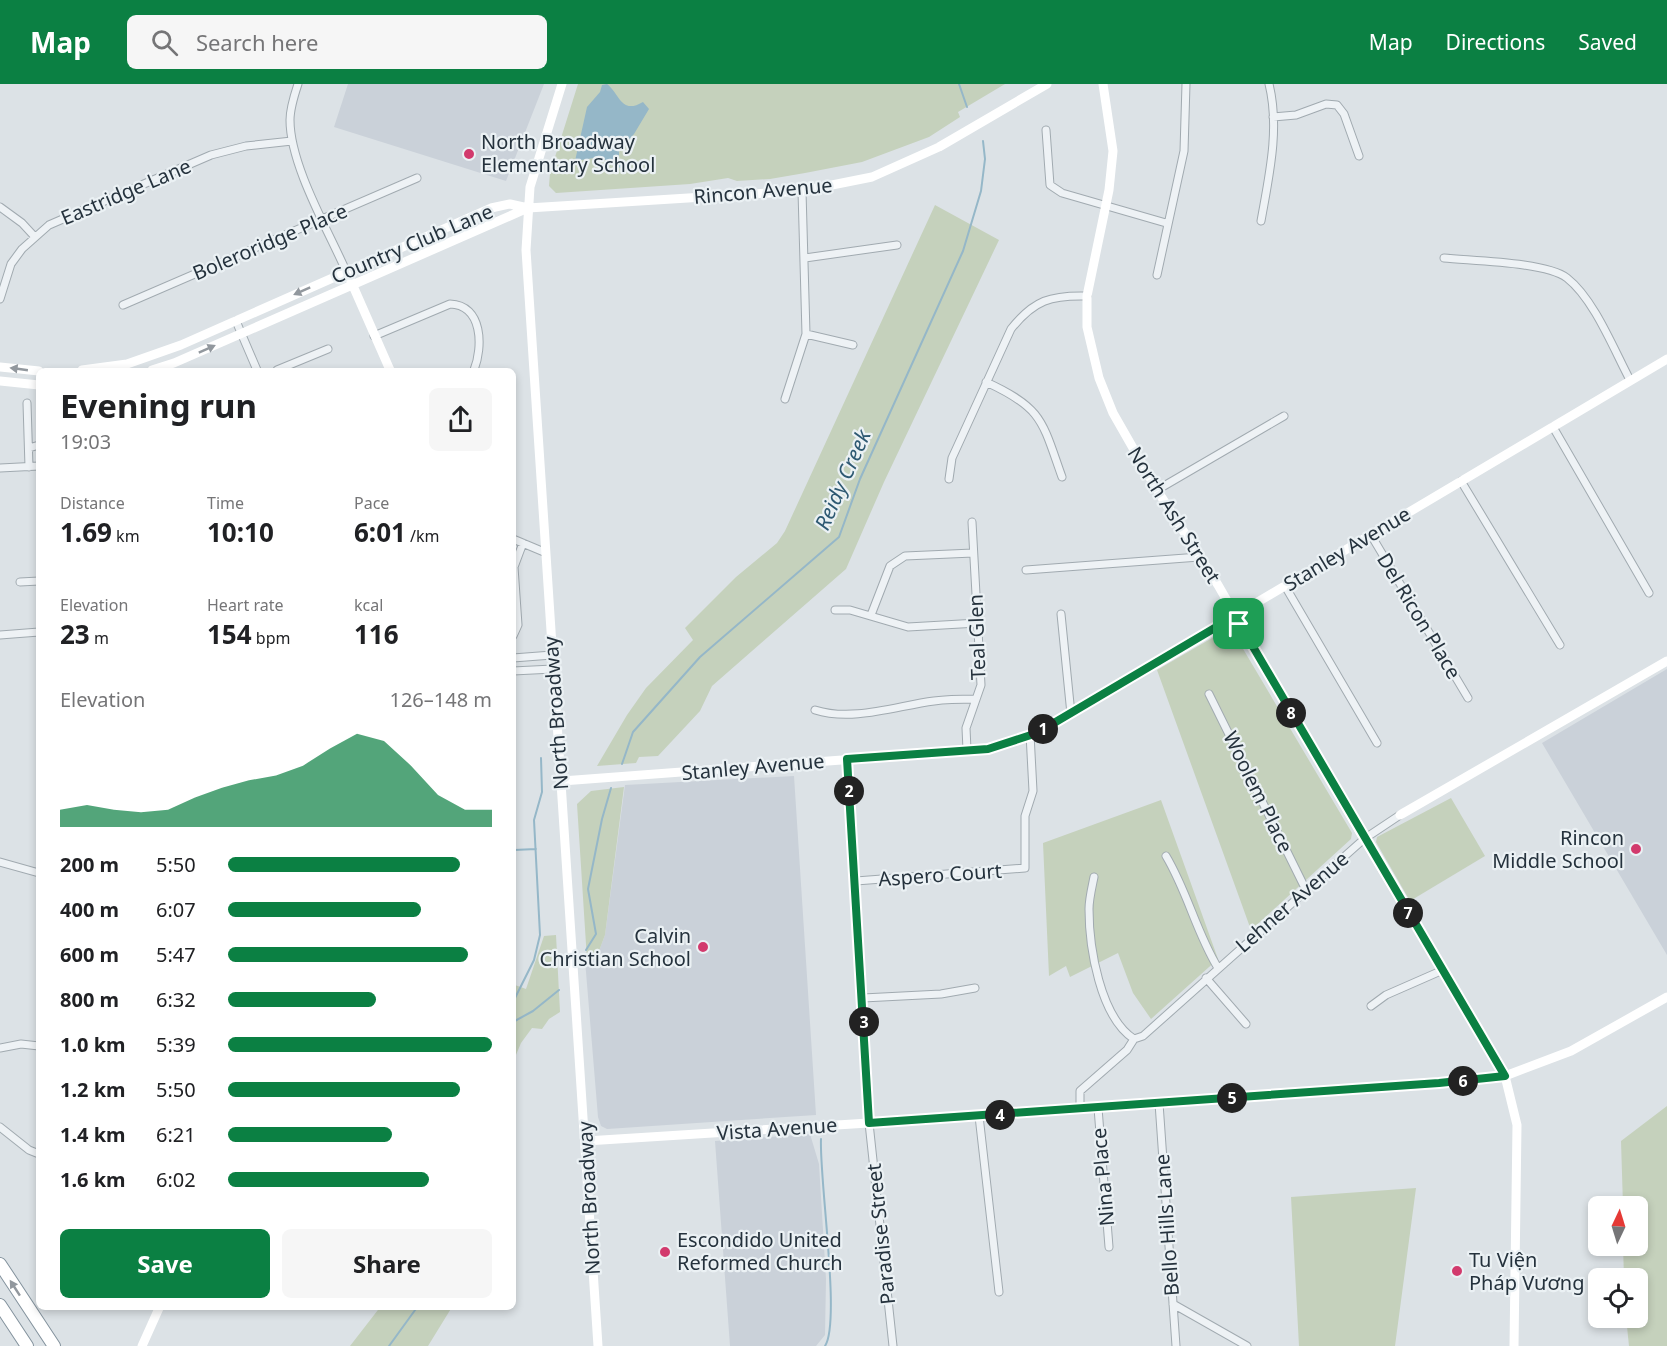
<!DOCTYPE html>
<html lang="en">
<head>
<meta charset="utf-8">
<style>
  body { margin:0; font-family:"Noto Sans",sans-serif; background:#f6f6f6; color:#202124; height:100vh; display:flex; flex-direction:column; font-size:22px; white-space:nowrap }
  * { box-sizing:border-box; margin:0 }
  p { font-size:20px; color:#757577 }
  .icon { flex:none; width:33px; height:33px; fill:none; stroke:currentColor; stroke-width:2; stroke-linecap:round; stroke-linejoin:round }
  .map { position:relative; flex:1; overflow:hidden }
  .sheet { position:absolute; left:36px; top:284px; width:480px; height:942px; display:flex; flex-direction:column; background:#fff; border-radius:9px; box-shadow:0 3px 9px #0003 }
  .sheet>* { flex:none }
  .needle { width:39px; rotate:4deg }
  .buttons { position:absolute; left:1588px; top:1112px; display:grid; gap:12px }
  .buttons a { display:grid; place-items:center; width:60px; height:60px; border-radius:9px; background:#fff; box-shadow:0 3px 9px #0003; font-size:30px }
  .pin { position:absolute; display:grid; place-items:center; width:51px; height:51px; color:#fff; margin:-26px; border-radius:12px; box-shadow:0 3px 9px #0006 }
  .km { position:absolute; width:30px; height:30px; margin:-15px; border-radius:50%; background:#222; color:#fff; font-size:16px; line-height:30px; text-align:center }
  .round { display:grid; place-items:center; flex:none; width:63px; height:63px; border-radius:9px; background:#f6f6f6 }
  .head { display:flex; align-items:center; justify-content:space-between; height:102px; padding:0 24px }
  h1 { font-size:33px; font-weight:700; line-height:45px }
  .figures { display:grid; grid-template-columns:repeat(3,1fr); gap:9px; height:102px; padding:6px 24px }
  .figures div { display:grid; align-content:center }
  .figures b { font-size:26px; font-weight:700 }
  .figures small { font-size:16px; font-weight:400 }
  .figures p { font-size:16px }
  .chart { height:168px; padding:12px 24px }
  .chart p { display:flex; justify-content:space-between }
  .chart svg { width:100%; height:108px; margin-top:6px; fill:#0b8043; opacity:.7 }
  .action { display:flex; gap:12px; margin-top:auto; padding:12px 24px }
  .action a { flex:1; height:69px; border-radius:9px; background:#0b8043; color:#fff; font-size:24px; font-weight:700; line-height:69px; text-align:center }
  .action a+a { background:#f6f6f6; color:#202124 }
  ul { padding:0 24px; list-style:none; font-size:20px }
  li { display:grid; grid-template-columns:96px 72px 1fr; align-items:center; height:45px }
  li i { height:15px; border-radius:8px; background:#0b8043 }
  header { display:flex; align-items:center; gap:36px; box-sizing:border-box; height:84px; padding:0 30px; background:#0b8043; color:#fff }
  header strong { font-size:28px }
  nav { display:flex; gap:33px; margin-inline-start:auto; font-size:21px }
  .search { width:420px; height:54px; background:#f6f6f6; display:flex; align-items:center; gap:15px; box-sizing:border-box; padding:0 21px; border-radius:9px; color:#757577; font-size:22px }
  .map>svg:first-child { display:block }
  .built { fill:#cad1d9 }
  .green { fill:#c5d1bc }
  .water { fill:#95b7c8 }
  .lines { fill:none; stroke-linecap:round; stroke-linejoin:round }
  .stream { stroke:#95b7c8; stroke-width:2 }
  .street-casing { stroke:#a1aab0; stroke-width:9 }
  .highway-casing { stroke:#83929d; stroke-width:14 }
  .street { stroke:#eef2f5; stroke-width:7 }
  .secondary { stroke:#fff; stroke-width:9 }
  .highway { stroke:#fff; stroke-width:12 }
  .oneway { fill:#92989e }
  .route-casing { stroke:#fff; stroke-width:12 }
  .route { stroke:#0b8043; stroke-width:8 }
  .poi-dot { fill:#d23a6d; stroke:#ebf1f4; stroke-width:2 }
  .labels { text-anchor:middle; stroke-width:4.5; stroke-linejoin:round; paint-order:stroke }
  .poi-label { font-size:20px; fill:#25323d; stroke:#ebf1f4; text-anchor:start }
  .street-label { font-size:20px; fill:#25323d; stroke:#ebf1f4 }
  .water-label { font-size:21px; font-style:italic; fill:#2e5972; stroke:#ebf1f4 }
</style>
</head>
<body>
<header>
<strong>Map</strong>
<div class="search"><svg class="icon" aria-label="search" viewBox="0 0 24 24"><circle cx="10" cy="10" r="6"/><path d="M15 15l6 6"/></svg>Search here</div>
<nav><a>Map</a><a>Directions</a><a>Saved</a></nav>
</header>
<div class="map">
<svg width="1667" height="1262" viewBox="0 0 1667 1262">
  <rect width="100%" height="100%" fill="#dce2e6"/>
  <!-- built -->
  <path class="built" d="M348 0H544L506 97 334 43Z
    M1667 585V871L1542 659Z
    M794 692 816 1031 607 1045 601 1042 598 1033 585 876 596 875 605 851 625 701Z
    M810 1050 819 1080 826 1195 825 1251 816 1262H730L715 1057Z"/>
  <!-- green -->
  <path class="green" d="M578 0H1005L958 28 960 33 929 53 862 78 805 89 770 95 737 97 728 94 690 100 556 109 549 102 550 89Z
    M935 121 999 156 884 398 846 485 712 602 700 627 658 672 639 673 636 679 597 682 627 631 646 604 693 556 685 544 736 493 777 459 785 447Z
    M1227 549 1236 553 1352 749 1351 755 1251 846 1157 586 1219 550Z
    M624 703 605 851 596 875 587 876 577 720 591 707Z
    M1451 714 1485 772 1410 817 1376 758 1377 753Z
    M1161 716 1218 875 1151 935 1133 909 1118 869 1070 893 1066 882 1049 892 1043 759Z
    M556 851 560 928 549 935 542 945 532 944 521 959 513 978V904L515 901 526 905 544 852Z
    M1667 1022V1262H1629L1626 1233H1638V1194H1624L1623 1161H1638V1122H1623L1621 1057Z
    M1416 1104 1395 1262H1299L1291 1113Z
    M381 1222H452V1223L428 1262H350Z"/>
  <!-- water -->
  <path class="water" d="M607 0C620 10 621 31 643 18L649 25 634 50 619 67V75L628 82 624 86 600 73 575 77 587 23 600 8 602 1Z"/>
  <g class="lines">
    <!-- stream -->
    <path class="stream" d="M959 0 967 23
      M622 680 633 648 700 573 839 453 860 395 963 167 981 107 985 75 983 57
      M514 766 536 765
      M586 866 596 850 588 805 602 735 611 704
      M513 918 534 876 540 851 534 736 542 708 541 674
      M513 938 533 927 559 906
      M821 1055C819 1094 841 1238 825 1262
      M389 1262 418 1222"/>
    <!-- street casing -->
    <g class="street-casing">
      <path id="street" d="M298 0C294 12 290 24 290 36 290 81 328 146 346 187
        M1273 33 1296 31 1326 20 1337 21 1344 30 1359 72
        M1046 46 1050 101 1062 109 1166 139
        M0 123 22 139 34 152
        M1261 137C1269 92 1280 45 1269 0
        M805 174 897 161
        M1444 174C1473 177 1546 178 1567 194 1594 215 1614 266 1630 296
        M1157 191 1184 67 1186 0
        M0 215 11 180 22 165 49 141 211 71 246 62 292 57
        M123 221 417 94
        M236 237 257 286
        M806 250 853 261
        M374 252 450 220C483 221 483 263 474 286
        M277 286 328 265
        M986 298C1043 324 1042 337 1062 393
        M785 315 806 250 802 107
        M27 319 29 383
        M1553 343 1649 509
        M29 364 39 361
        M0 384 39 382
        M949 395 952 374 1011 245C1034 216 1051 211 1087 212
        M1461 397 1560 561
        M1157 406 1284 332
        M1371 451 1468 614
        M513 455 544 468
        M1026 486 1199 473
        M20 498 39 497
        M1285 502 1377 659
        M835 526H850L908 543 978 539
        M1061 530 1071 630
        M871 531 890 482 905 472 973 469
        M0 551 39 548
        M513 552 518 541 514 483 523 459
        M513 574 552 571
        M513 587 553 585
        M1209 610 1306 806
        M815 626C853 638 896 622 934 617 948 615 963 615 976 615
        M967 666 966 644 981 601 972 438
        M847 675 869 1039 893 1262
        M1166 772C1188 809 1196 848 1218 884
        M0 778 39 789
        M1094 793C1092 803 1089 815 1089 825 1089 863 1100 933 1134 955
        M856 797 1025 784V732L1033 707 1030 650
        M1206 894 1246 940
        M863 914 941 910 975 904
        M1371 922 1386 911 1443 886
        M0 964 21 960 39 962
        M1159 1019 1176 1262
        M1098 1024 1109 1163
        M1080 1025V1007L1127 966 1134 955 1143 952 1364 755 1400 731
        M979 1032 999 1208
        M0 1043 29 1066 39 1070
        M1173 1220 1247 1262"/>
    </g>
    <!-- highway casing -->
    <g class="highway-casing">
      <path id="highway" d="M0 1180 54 1262
        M0 1221 27 1262"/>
    </g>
    <!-- street -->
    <use href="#street" class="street"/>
    <!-- secondary -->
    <path class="secondary" d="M562 0 530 103 526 166 598 1262
      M1103 0 1113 67 1109 106 1087 212V243L1099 294 1113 329 1157 406 1218 501 1364 755 1505 992 1517 1041 1514 1262
      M350 195 390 286
      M0 283 39 287
      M82 286 127 280 181 261 491 124 510 120 528 124 802 107 872 93 939 63 1047 0
      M152 286 174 279 528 124
      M0 297 39 301
      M562 697 988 665 1037 649 1667 275
      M1400 731 1667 577
      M586 1057 979 1032 1462 998 1505 992 1571 967 1667 913
      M142 1262 160 1222"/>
    <!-- highway -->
    <use href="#highway" class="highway"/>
  </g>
  <!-- one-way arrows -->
  <defs><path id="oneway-solid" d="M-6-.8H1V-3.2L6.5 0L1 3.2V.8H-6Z" transform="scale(1.5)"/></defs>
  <g class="oneway">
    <use href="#oneway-solid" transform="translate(302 207) rotate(156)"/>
    <use href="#oneway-solid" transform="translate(207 265) rotate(-24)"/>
    <use href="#oneway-solid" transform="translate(19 285) rotate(-172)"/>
    <use href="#oneway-solid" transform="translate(15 1204) rotate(-123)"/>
  </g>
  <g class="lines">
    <!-- route casing -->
    <g class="route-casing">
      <path id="route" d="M1235 532 1505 992 1439 999 869 1039 847 675 988 665 1037 649Z"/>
    </g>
    <!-- route -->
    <use href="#route" class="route"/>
  </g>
  <!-- markers -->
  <g class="poi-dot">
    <circle cx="469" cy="70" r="6"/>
    <circle cx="1636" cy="765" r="6"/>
    <circle cx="703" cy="863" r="6"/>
    <circle cx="665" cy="1168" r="6"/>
    <circle cx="1457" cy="1187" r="6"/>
  </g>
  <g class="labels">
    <!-- poi labels -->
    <g class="poi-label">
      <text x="481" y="65">North Broadway<tspan x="481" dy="23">Elementary School</tspan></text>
      <text x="1624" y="761" text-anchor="end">Rincon<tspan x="1624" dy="23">Middle School</tspan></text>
      <text x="691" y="859" text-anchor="end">Calvin<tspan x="691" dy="23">Christian School</tspan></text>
      <text x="677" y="1163">Escondido United<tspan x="677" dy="23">Reformed Church</tspan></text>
      <text x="1469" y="1183">Tu Viện<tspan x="1469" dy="23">Pháp Vương</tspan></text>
    </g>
    <!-- street labels -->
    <g class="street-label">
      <text transform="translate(763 107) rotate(-5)" y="7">Rincon Avenue</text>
      <text transform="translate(126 108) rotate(-23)" y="7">Eastridge Lane</text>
      <text transform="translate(270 158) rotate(-23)" y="7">Boleroridge Place</text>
      <text transform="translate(412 160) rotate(-23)" y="7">Country Club Lane</text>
      <text transform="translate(1174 431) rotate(58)" y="7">North Ash Street</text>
      <text transform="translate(1347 465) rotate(-31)" y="7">Stanley Avenue</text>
      <text transform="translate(1419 532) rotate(59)" y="7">Del Ricon Place</text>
      <text transform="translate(977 553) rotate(-92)" y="7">Teal Glen</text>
      <text transform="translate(556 629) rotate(-94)" y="7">North Broadway</text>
      <text transform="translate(753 683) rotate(-5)" y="7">Stanley Avenue</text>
      <text transform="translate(1258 708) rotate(64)" y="7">Woolem Place</text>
      <text transform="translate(940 791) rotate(-4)" y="7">Aspero Court</text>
      <text transform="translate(1292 818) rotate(-41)" y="7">Lehner Avenue</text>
      <text transform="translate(777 1045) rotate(-4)" y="7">Vista Avenue</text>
      <text transform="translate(1103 1093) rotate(-95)" y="7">Nina Place</text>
      <text transform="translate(589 1114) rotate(-93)" y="7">North Broadway</text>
      <text transform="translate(1167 1141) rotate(-94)" y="7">Bello Hills Lane</text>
      <text transform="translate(881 1150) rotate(-96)" y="7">Paradise Street</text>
    </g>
    <!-- water labels -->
    <g class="water-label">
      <text transform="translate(843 396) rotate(-66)" y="7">Reidy Creek</text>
    </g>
  </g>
</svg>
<div class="buttons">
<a><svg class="needle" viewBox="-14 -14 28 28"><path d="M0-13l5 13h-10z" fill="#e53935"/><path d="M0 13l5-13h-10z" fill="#757577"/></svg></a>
<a><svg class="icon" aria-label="locate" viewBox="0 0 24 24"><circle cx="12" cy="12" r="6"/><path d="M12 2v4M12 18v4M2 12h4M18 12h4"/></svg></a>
</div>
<div class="pin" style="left:1239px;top:540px;background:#1e9e55"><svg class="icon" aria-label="arrive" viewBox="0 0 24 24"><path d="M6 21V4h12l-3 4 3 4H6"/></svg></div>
<b class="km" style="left:1043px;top:645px">1</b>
<b class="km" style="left:849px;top:707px">2</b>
<b class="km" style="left:864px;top:938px">3</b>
<b class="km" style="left:1000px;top:1031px">4</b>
<b class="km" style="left:1232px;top:1014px">5</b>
<b class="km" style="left:1463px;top:997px">6</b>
<b class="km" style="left:1408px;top:829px">7</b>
<b class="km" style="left:1291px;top:629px">8</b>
<section class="sheet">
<div class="head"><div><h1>Evening run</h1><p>19:03</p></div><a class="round"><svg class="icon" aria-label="share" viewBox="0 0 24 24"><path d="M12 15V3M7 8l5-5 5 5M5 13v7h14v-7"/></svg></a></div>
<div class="figures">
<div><p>Distance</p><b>1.69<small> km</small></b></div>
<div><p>Time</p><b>10:10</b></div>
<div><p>Pace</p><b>6:01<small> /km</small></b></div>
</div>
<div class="figures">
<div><p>Elevation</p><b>23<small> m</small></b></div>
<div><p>Heart rate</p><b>154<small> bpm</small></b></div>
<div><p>kcal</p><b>116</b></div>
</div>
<div class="chart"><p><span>Elevation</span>126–148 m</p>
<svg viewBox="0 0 160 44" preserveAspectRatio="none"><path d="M0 44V37L10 35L20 37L30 38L40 37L50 32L60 28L70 25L80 23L90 19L100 12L110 6L120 9L130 19L140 31L150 37L160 37V44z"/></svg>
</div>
<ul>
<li><b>200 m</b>5:50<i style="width:88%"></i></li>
<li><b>400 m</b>6:07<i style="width:73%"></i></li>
<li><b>600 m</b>5:47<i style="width:91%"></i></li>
<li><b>800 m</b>6:32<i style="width:56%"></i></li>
<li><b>1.0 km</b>5:39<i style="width:100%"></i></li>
<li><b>1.2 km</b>5:50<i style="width:88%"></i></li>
<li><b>1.4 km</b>6:21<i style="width:62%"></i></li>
<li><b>1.6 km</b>6:02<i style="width:76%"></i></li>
</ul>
<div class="action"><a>Save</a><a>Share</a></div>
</section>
</div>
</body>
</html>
